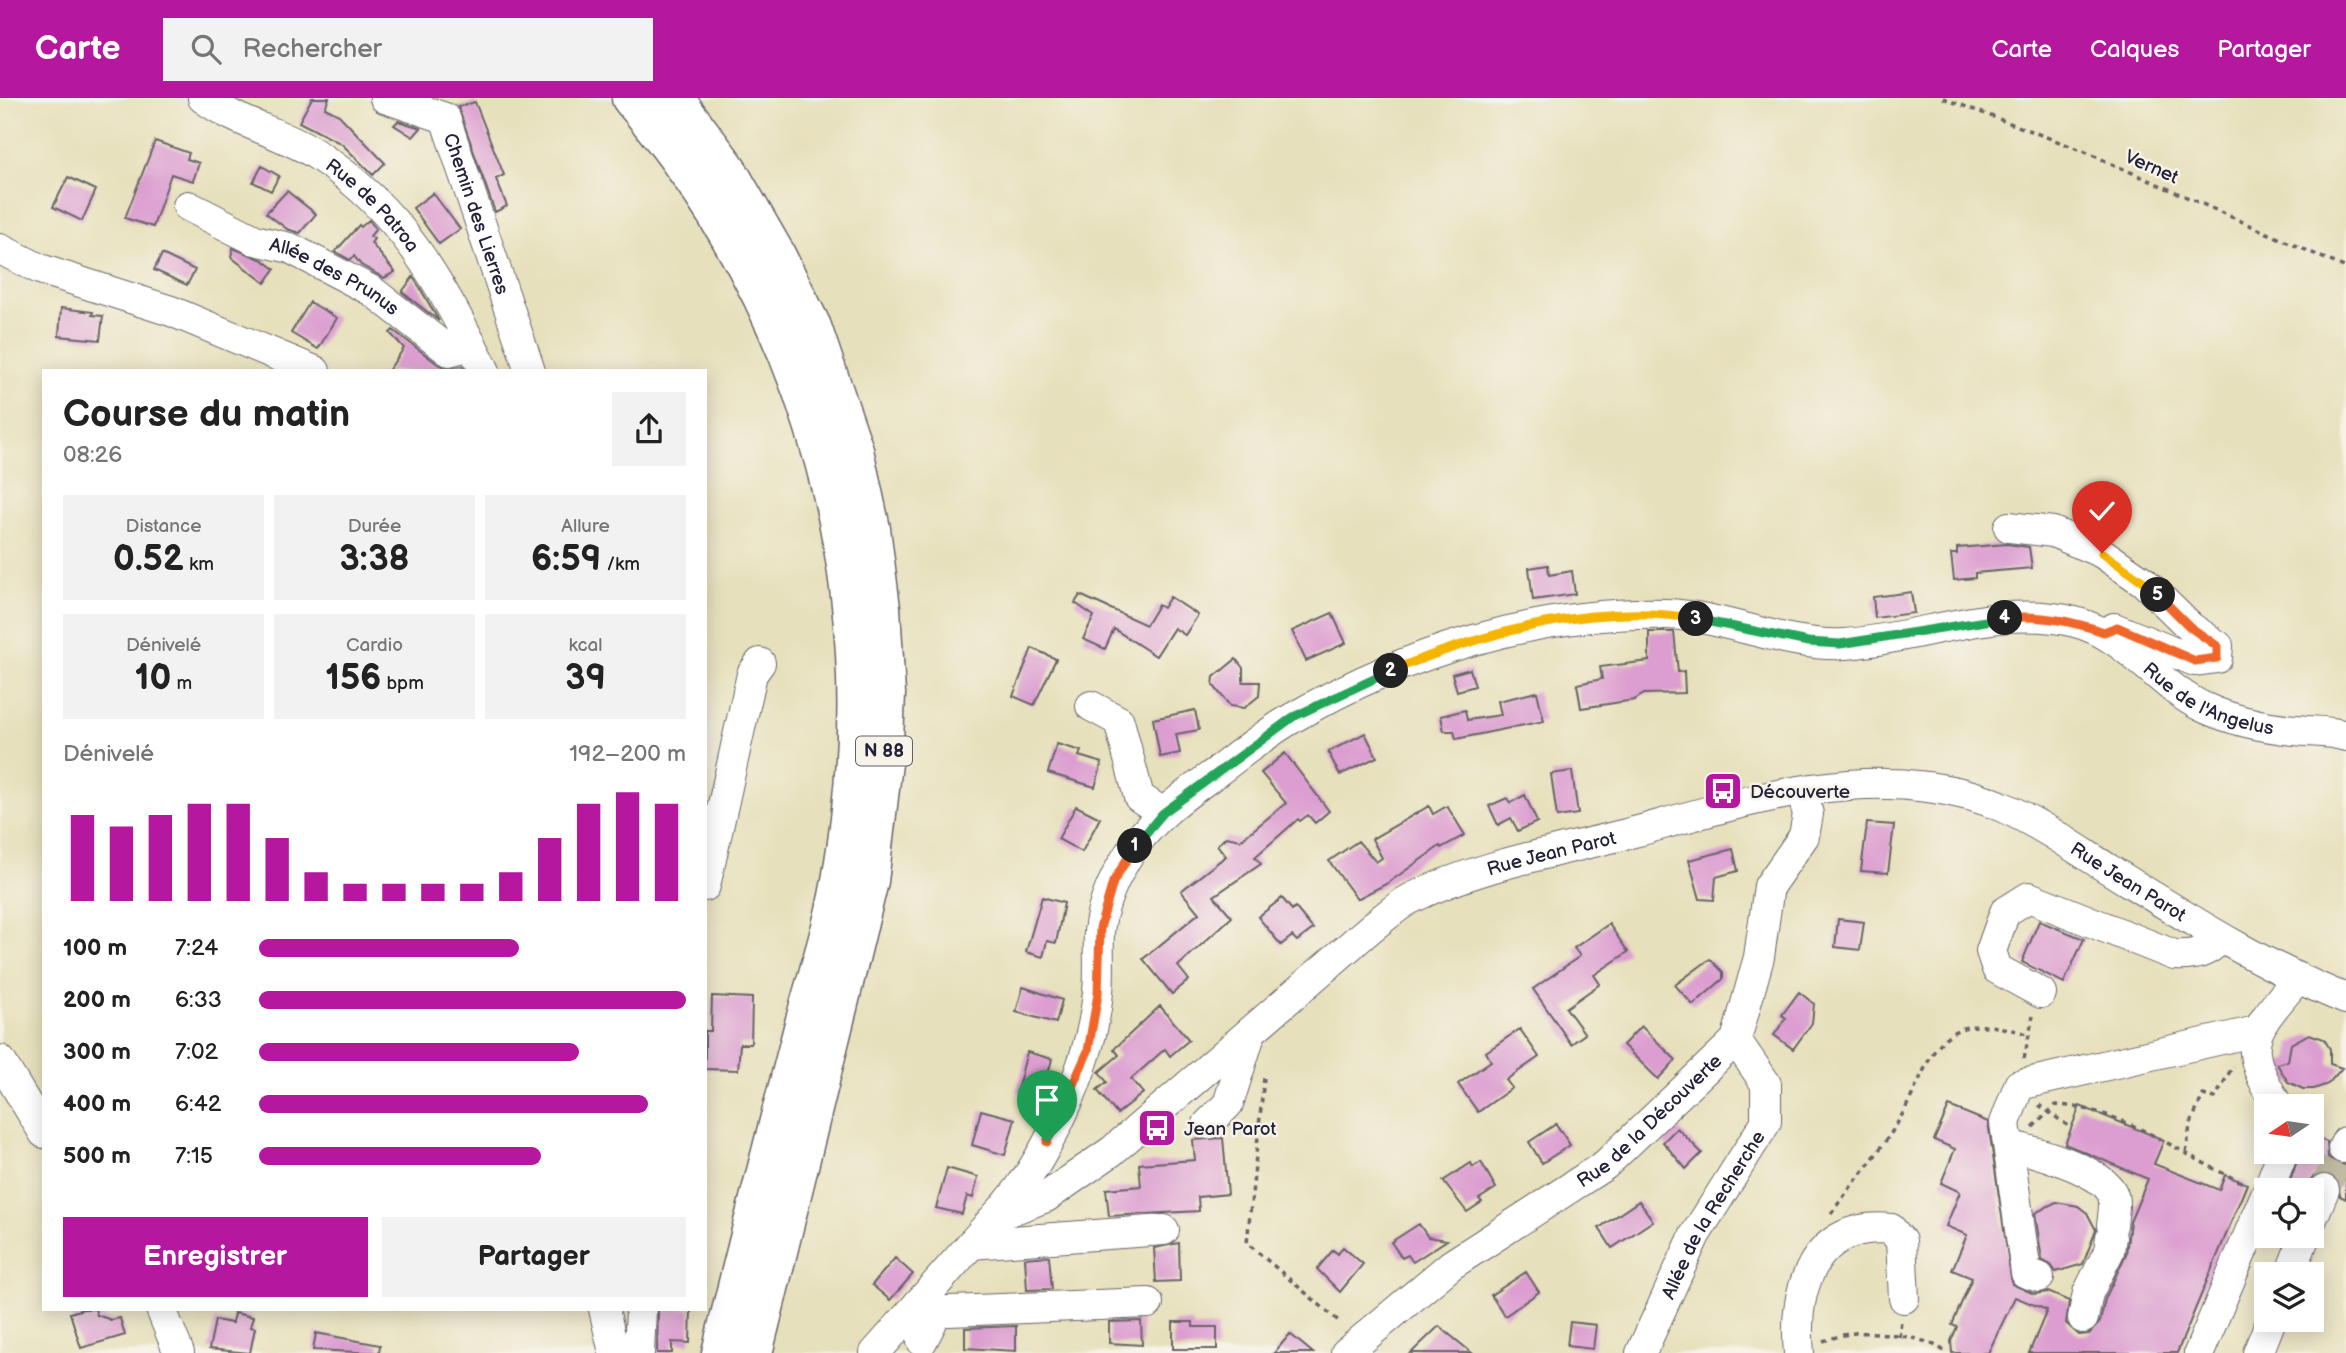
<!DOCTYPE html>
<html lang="fr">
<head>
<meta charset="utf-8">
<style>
  body { margin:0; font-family:"Balsamiq Sans",sans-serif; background:#f2f2f2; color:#222; height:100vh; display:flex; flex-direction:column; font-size:26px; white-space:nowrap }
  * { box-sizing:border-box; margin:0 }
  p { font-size:23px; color:#767676 }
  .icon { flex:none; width:38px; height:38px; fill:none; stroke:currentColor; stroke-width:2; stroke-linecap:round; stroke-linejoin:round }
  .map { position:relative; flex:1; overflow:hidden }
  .details { position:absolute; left:42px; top:271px; width:665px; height:942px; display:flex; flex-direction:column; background:#fff; border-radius:0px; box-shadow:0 4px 18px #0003 }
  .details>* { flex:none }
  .needle { width:46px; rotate:257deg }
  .buttons { position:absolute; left:2254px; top:996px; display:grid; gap:14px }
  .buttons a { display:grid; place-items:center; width:70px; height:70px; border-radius:0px; background:#fff; box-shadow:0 4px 18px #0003; font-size:35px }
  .pin { position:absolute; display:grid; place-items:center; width:60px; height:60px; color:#fff; margin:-72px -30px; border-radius:50% 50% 50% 0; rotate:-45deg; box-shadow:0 0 7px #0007 }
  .pin .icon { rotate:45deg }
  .km { position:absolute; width:35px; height:35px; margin:-18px; border-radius:50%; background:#222; color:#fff; font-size:19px; line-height:35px; text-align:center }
  .round { display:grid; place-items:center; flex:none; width:74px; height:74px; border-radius:0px; background:#f2f2f2 }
  .head { display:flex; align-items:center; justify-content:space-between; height:119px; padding:0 21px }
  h1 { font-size:38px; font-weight:800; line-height:52px }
  .metrics { display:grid; grid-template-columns:repeat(3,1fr); gap:10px; height:119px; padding:7px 21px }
  .metrics div { display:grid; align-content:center; border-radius:0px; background:#f2f2f2; text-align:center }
  .metrics b { font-size:35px; font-weight:800 }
  .metrics small { font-size:19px; font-weight:400 }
  .metrics p { font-size:19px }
  .chart { height:196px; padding:14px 21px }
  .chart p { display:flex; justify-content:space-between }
  .chart svg { width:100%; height:126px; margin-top:7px; stroke:#b5179e; stroke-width:6 }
  .button { display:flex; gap:14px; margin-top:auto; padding:14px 21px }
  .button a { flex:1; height:80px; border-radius:0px; background:#b5179e; color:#fff; font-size:28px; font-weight:800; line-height:80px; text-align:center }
  .button a+a { background:#f2f2f2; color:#222 }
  ul { padding:0 21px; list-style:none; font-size:23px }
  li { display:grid; grid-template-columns:112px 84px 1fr; align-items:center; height:52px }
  li i { height:18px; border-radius:9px; background:#b5179e }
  header { display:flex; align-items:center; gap:42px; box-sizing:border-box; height:98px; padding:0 35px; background:#b5179e; color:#fff }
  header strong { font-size:33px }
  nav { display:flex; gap:38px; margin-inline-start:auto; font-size:24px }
  .search { width:490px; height:63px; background:#f2f2f2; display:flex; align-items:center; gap:18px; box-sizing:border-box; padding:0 24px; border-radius:0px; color:#767676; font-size:26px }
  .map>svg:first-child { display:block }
  .building { fill:#dc9ed0 }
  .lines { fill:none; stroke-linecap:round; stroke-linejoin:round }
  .minor-tunnel { stroke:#c0baa2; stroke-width:30; stroke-dasharray:30 15; stroke-linecap:butt }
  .minor-casing { stroke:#676468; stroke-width:32 }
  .highway-casing { stroke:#676468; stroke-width:41 }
  .path { stroke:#676468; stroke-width:3.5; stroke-dasharray:5 5; stroke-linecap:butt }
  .minor { stroke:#fff; stroke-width:30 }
  .highway { stroke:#fff; stroke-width:38 }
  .split-1-casing { stroke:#fff; stroke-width:14 }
  .split-2-casing { stroke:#fff; stroke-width:14 }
  .split-3-casing { stroke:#fff; stroke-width:14 }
  .split-4-casing { stroke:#fff; stroke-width:14 }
  .split-5-casing { stroke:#fff; stroke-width:14 }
  .split-6-casing { stroke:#fff; stroke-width:14 }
  .split-1 { stroke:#f0652b; stroke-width:9 }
  .split-2 { stroke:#22a559; stroke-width:9 }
  .split-3 { stroke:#f5b400; stroke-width:9 }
  .split-4 { stroke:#22a559; stroke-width:9 }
  .split-5 { stroke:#f0652b; stroke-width:9 }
  .split-6 { stroke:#f5b400; stroke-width:9 }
  .labels { text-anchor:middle; stroke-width:5; stroke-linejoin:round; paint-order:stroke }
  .shield { fill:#f7f3e8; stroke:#62616f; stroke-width:2 }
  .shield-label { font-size:18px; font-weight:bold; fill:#22223b }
  .street-label { font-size:19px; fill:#22223b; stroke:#f7f3e8 }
  .poi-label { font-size:19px; fill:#22223b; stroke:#f7f3e8; text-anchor:start }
</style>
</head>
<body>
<header>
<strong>Carte</strong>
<div class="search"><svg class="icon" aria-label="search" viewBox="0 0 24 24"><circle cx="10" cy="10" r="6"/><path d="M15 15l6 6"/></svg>Rechercher</div>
<nav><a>Carte</a><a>Calques</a><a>Partager</a></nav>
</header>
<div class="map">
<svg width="2346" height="1255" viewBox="0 0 2346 1255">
  <rect width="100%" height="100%" fill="#f7f3e8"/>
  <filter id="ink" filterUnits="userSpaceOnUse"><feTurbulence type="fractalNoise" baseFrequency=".0143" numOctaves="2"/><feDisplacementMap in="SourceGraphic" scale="14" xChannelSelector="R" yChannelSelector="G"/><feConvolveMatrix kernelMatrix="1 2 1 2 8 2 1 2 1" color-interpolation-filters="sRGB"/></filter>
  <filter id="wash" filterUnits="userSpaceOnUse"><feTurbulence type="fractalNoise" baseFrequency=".00686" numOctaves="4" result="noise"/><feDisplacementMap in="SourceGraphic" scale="28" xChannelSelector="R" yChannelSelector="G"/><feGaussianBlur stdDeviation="1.57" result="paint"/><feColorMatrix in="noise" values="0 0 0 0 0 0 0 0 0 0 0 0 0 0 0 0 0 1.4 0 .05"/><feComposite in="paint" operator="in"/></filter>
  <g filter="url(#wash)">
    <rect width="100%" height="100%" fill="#e7e0bc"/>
    <g id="blocks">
      <!-- building -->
      <path class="building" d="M312 0H329L325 10 339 17 385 65 373 77 342 46 299 24Z
        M475 4 504 77 496 81 507 108 495 114 458 9Z
        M398 23 421 30 413 39 394 27Z
        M155 43 189 55 187 61 199 65 193 83 171 76 153 129 125 120Z
        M262 68 279 78 271 93 253 84Z
        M68 79 96 92 82 123 53 109Z
        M287 93 316 116 300 135 287 131 266 115Z
        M433 95 460 131 439 146 413 110Z
        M369 122 376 131 370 138 374 141 371 145 395 174 384 180 361 167 354 158 350 162 335 154 359 127 361 129Z
        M233 150 263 162 275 171 265 185 231 159Z
        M162 156 195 172 187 187 154 172Z
        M413 179 420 190 439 223 402 194Z
        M310 204 337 220 318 251 291 235Z
        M61 210 93 214 92 217 103 218 100 242 59 238Z
        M393 232 439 267 446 270 463 268 465 273H388L404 250 390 235Z
        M2007 446 2029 449 2032 470 1975 475V480L1954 482 1951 456H1957V450Z
        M1548 467 1549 477 1572 473 1575 496 1533 502 1529 470Z
        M1911 494 1914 515 1875 520 1873 499Z
        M1080 497 1146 527 1158 507 1163 510 1170 499 1198 517 1185 537 1174 530 1156 558 1114 531 1105 551 1083 541 1094 518 1075 505Z
        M1332 515 1346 545 1306 563 1292 533Z
        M1649 534H1674L1678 574 1684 573 1685 595 1644 596 1634 602 1581 610 1577 586 1602 581 1600 569 1649 563Z
        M1032 550 1056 561 1034 607 1013 598Z
        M1236 561 1243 570V584H1260L1259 598 1244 610 1230 608 1213 587 1214 579Z
        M1470 571 1475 588 1457 593 1452 576Z
        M1537 594 1544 623 1456 641 1454 633H1444L1441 618 1465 612 1467 622 1501 617 1498 603Z
        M1195 612 1199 632 1176 636 1180 655 1160 659 1153 621Z
        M1365 635 1377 659 1340 677 1328 654Z
        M1057 646 1081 653 1079 658 1102 665 1095 689 1048 675Z
        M1285 655 1329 713 1315 725 1308 717 1300 723 1298 721 1255 759 1261 766 1214 798 1232 819 1178 868 1189 882 1172 896 1143 861 1199 815 1181 793 1226 758 1217 747 1226 739 1241 742 1286 705 1261 675Z
        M1572 673 1578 716 1557 719 1551 676Z
        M1525 697 1537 724 1518 733 1511 720 1498 727 1489 708 1507 700 1510 705Z
        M1076 708 1100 720 1082 754 1058 741Z
        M1429 708 1433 716 1447 708 1465 737 1441 750 1440 748 1388 785 1357 801 1329 763 1358 743 1376 764 1382 760 1372 741Z
        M1867 725 1894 727 1888 775 1861 773Z
        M1733 751 1738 773 1716 779 1714 802 1700 801 1689 762Z
        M1042 799 1064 805 1056 845 1047 843 1043 859 1026 854Z
        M1282 800 1292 812 1295 809 1313 831 1297 843 1292 838 1281 847 1258 819Z
        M1838 821 1864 824 1860 852 1835 849Z
        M2039 823 2084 841 2064 885 2022 864Z
        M1609 826 1628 854 1594 877 1600 886 1566 910 1585 936 1571 946 1533 891 1580 858 1574 850Z
        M1710 861 1723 874V881L1693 907 1675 887Z
        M1023 889 1062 902 1056 925 1016 914Z
        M1799 894 1814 906 1812 925 1793 951 1774 937 1786 920 1782 917Z
        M712 898 752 900 751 946H740L738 972 705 971V933H711Z
        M1160 908 1189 942 1170 958 1165 951 1131 981 1143 995 1117 1016 1097 992 1107 984 1099 974 1119 957 1114 951Z
        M1641 928 1676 962 1658 981 1623 947Z
        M1520 931 1539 959 1506 982 1512 990 1478 1014 1458 986 1491 963 1486 954Z
        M2309 936 2324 941 2330 951V966L2342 970 2328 986 2314 991H2303L2288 984 2277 966 2288 963 2291 946Z
        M1027 954 1052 961 1042 999 1017 993Z
        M1949 1008 1988 1024 2012 1186 2034 1196 2048 1194 2069 1203 2066 1225 2079 1237 2089 1236 2100 1224 2105 1201 2126 1156 2130 1124 2148 1081 2065 1046 2080 1008 2164 1042 2154 1066 2219 1092 2225 1077 2247 1086 2177 1255H2029L2047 1212 2015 1199 1988 1255H1952L1951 1243 1957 1229 1952 1227 1972 1180 1952 1172 1967 1137 1946 1128 1960 1094 1941 1085 1955 1051 1934 1042Z
        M981 1012 1015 1021 1005 1057 972 1047Z
        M1556 1026 1570 1047 1542 1065 1529 1044Z
        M1677 1030 1702 1055 1686 1071 1663 1044Z
        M2312 1038 2327 1044 2328 1059 2335 1065 2346 1067V1101L2340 1098 2338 1082 2330 1076 2314 1078 2305 1092H2287L2300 1054H2312Z
        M1223 1040 1228 1096 1198 1099 1199 1113 1109 1118 1106 1091 1141 1088 1139 1066 1195 1062 1193 1042Z
        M1481 1064 1496 1090 1479 1101 1482 1104 1467 1114 1443 1083 1471 1065 1473 1069Z
        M947 1070 978 1079 973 1100 967 1098 962 1116 936 1110Z
        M1639 1103 1653 1123 1612 1150 1599 1130Z
        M2056 1104 2078 1108 2087 1115 2096 1132 2083 1166 2056 1174 2051 1167 2042 1162 2035 1115Z
        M1419 1126 1428 1139 1447 1142 1413 1164 1408 1157 1402 1160 1391 1144Z
        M1179 1145 1180 1183 1156 1184 1154 1150Z
        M1343 1149 1363 1166 1340 1194 1317 1171 1333 1152 1338 1156Z
        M1049 1158 1052 1191 1027 1192 1025 1160Z
        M895 1160 913 1176 890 1202 872 1187Z
        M1526 1174 1539 1194 1505 1218 1491 1197Z
        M83 1211H95L97 1217 111 1222 120 1220 125 1237 81 1250 70 1215Z
        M658 1211H691L690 1245 672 1244V1255H657Z
        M234 1215 253 1219 250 1229 255 1230 250 1255 209 1251 215 1222 232 1225Z
        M1141 1223 1142 1247 1109 1245V1224Z
        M1173 1224H1193V1229H1217V1251H1173Z
        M1570 1224 1596 1227 1593 1251 1567 1248Z
        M1016 1228V1253L965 1250V1230Z
        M1439 1228 1472 1255H1411Z
        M316 1235 380 1247 379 1255 313 1252Z
        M1290 1236 1313 1255H1274Z"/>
    </g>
  </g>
  <g filter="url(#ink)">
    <use href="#blocks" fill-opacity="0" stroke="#676468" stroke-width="2"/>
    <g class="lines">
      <!-- minor-tunnel -->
      <path class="minor-tunnel" d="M2324 1092 2343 1050"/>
      <!-- minor casing -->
      <g class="minor-casing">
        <g id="minor">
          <path id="s1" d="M203 0C238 26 281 34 317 57 403 112 440 185 485 273"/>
          <path id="s2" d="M385 0 445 20 530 273"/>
          <path id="s3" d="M188 108 255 142 290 150 372 193 449 253 472 247"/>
          <path d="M0 151 40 171 171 213 315 273"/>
          <path d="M2009 429 2053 434 2102 455 2144 484 2190 529 2218 548 2217 560 2195 563 2114 530"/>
          <path d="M1091 608 1119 623 1139 699 1163 715"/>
          <path d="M705 788 752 576 760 565"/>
          <path d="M2041 895 1997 871 1991 853 2005 814 2029 799 2174 857C2195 858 2207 855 2221 840"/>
          <path d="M0 962 44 1035"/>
          <path d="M2278 1008C2238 943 2253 935 2297 881"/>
          <path d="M1208 1026 1228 1006 1250 937"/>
          <path d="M2010 1048C2035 1053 2101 1072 2112 1095 2116 1103 2113 1118 2112 1127"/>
          <path d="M2343 1050 2346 1044"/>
          <path d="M2268 1092 2283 1054"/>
          <path id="s4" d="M996 1118C1045 1068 1092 965 1098 894 1100 874 1098 854 1099 834 1102 803 1117 773 1135 747 1157 716 1188 695 1218 673 1243 654 1269 633 1296 618 1406 554 1538 513 1666 516 1726 518 1784 549 1844 546 1921 541 1998 505 2075 524 2127 537 2157 587 2203 609 2233 623 2262 629 2295 632 2312 634 2330 633 2346 638"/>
          <path d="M2312 1121 2324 1092"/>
          <path d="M971 1146 1164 1132"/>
          <path d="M2290 1176 2305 1138"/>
          <path d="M2039 1179 2026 1175 2005 1025 2019 987 2257 933"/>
          <path d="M919 1205 931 1226 922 1243"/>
          <path d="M161 1211 179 1255"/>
          <path d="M604 1211 614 1255"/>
          <path d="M924 1214 1148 1205"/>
          <path d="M2083 1220 2088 1195 2109 1153 2111 1139"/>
          <path d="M639 1255 641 1211"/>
          <path id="s5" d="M875 1255 996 1118 1046 1099 1112 1053 1372 829C1384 820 1397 808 1410 801 1480 766 1562 753 1638 733 1706 714 1778 692 1849 687 1899 683 1959 689 2005 710 2042 727 2075 750 2110 772 2186 819 2262 868 2346 901"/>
          <path id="s6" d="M1346 1255 1451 1167 1605 1067 1736 942 1759 859 1769 788 1804 738 1808 716 1801 693"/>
          <path id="s7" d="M1641 1255 1695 1137 1766 1024V986L1736 942"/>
          <path d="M1799 1255C1793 1192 1813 1123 1891 1131L1901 1143 1904 1200"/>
          <path d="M2199 1255 2266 1096"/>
          <path d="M2258 1255 2271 1222"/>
        </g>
      </g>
      <!-- highway casing -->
      <g class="highway-casing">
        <path id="highway" d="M631 0C817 219 890 494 842 777 834 827 817 877 804 926 776 1035 747 1145 721 1255
          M674 0 725 68 775 155 812 229 854 352 871 431 881 510 886 596 883 665 869 783 753 1255"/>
      </g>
      <!-- path -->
      <path class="path" d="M1943 0 2081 52 2346 170
        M2024 961 2033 918
        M1264 980 1247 1145 1341 1225
        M2039 1007 2071 1030
        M2033 1029 2056 1007C2125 1010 2183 1059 2244 1085
        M2186 1055 2190 1027 2203 997 2215 1000 2233 968
        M1831 1116C1852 1085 1879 1056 1898 1024 1936 959 1931 907 2027 936
        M1899 1239 1901 1223
        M1823 1243C1833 1240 1844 1236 1855 1235 1877 1233 1930 1239 1945 1254"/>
      <!-- minor -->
      <use href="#minor" class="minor"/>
      <!-- highway -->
      <use href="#highway" class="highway"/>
    </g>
  </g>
  <g class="lines" filter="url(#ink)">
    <!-- split-1 casing -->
    <g class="split-1-casing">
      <path id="split-1" d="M1047 1044 1088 953 1098 896 1100 830 1113 784 1135 748"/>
    </g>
    <!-- split-2 casing -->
    <g class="split-2-casing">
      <path id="split-2" d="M1135 748 1163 715 1293 619 1391 573"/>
    </g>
    <!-- split-3 casing -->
    <g class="split-3-casing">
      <path id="split-3" d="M1391 573C1482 535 1597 503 1696 521"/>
    </g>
    <!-- split-4 casing -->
    <g class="split-4-casing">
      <path id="split-4" d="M1696 521 1808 544 1840 546 2005 520"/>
    </g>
    <!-- split-5 casing -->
    <g class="split-5-casing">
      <path id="split-5" d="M2005 520C2040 516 2072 523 2104 534L2117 529 2195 563 2217 560V548L2190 529 2158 497"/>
    </g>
    <!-- split-6 casing -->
    <g class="split-6-casing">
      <path id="split-6" d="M2102 455 2144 484 2158 497"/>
    </g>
    <!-- split-1 -->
    <use href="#split-1" class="split-1"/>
    <!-- split-2 -->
    <use href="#split-2" class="split-2"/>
    <!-- split-3 -->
    <use href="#split-3" class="split-3"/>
    <!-- split-4 -->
    <use href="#split-4" class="split-4"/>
    <!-- split-5 -->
    <use href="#split-5" class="split-5"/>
    <!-- split-6 -->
    <use href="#split-6" class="split-6"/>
  </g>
  <!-- icons -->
  <defs>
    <g id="bus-square" transform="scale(2.0125)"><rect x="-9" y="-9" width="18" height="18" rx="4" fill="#b5179e" stroke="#f7f3e8"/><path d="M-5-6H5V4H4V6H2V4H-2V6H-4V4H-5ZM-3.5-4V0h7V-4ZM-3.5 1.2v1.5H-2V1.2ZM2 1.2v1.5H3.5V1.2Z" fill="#fff"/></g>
  </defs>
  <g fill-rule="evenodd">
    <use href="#bus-square" x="1723" y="693"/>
    <use href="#bus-square" x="1157" y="1030"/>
  </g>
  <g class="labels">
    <!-- shield labels -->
    <rect class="shield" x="856" y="638.5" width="56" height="29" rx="5"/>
    <g class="shield-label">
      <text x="884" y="659">N 88</text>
    </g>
    <!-- street labels -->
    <g class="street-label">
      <text transform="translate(2152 68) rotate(24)" y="7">Vernet</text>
      <text dy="7" stroke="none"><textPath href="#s1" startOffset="203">Rue de Patroa</textPath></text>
      <text dy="7" stroke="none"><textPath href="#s2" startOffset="164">Chemin des Lierres</textPath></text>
      <text dy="7" stroke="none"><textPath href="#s3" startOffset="163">Allée des Prunus</textPath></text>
      <text dy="7" stroke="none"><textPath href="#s4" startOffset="1572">Rue de l'Angelus</textPath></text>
      <text dy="7" stroke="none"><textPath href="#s5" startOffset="856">Rue Jean Parot</textPath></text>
      <text dy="7" stroke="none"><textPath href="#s5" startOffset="1465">Rue Jean Parot</textPath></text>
      <text dy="7" stroke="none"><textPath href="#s6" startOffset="383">Rue de la Découverte</textPath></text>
      <text dy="7" stroke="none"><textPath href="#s7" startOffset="156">Allée de la Recherche</textPath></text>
    </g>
    <!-- poi labels -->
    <g class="poi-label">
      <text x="1750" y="700">Découverte</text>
      <text x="1184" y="1037">Jean Parot</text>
    </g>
  </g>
</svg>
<div class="buttons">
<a><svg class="needle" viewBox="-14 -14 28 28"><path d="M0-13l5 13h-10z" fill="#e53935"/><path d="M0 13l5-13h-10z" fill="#767676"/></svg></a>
<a><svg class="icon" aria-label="locate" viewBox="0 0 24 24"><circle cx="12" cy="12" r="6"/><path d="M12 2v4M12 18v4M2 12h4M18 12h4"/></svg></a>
<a><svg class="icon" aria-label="layers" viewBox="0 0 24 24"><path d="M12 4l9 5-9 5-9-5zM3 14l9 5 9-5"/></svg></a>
</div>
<div class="pin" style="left:1047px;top:1044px;background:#1e9e55"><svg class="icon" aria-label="arrive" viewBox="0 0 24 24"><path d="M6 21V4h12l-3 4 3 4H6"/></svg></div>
<div class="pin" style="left:2102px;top:455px;background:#d93025"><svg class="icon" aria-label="check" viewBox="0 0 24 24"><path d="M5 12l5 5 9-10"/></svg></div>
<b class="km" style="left:1135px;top:748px">1</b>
<b class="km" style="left:1391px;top:573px">2</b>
<b class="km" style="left:1696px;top:521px">3</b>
<b class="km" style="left:2005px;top:520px">4</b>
<b class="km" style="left:2158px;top:497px">5</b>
<section class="details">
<div class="head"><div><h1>Course du matin</h1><p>08:26</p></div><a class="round"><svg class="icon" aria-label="share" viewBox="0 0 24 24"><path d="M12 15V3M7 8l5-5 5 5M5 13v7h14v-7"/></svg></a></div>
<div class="metrics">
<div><p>Distance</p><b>0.52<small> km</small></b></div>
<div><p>Durée</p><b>3:38</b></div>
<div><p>Allure</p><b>6:59<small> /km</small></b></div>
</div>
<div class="metrics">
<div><p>Dénivelé</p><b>10<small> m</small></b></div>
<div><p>Cardio</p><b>156<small> bpm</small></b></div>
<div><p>kcal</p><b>39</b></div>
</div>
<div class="chart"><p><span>Dénivelé</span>192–200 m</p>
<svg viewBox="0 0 160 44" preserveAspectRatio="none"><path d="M5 44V14M15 44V18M25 44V14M35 44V10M45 44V10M55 44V22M65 44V34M75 44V38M85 44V38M95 44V38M105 44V38M115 44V34M125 44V22M135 44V10M145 44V6M155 44V10"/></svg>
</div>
<ul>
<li><b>100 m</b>7:24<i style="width:61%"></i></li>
<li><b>200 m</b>6:33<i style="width:100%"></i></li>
<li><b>300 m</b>7:02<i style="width:75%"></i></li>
<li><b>400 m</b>6:42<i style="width:91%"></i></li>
<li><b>500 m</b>7:15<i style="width:66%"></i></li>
</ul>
<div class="button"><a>Enregistrer</a><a>Partager</a></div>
</section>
</div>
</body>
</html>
